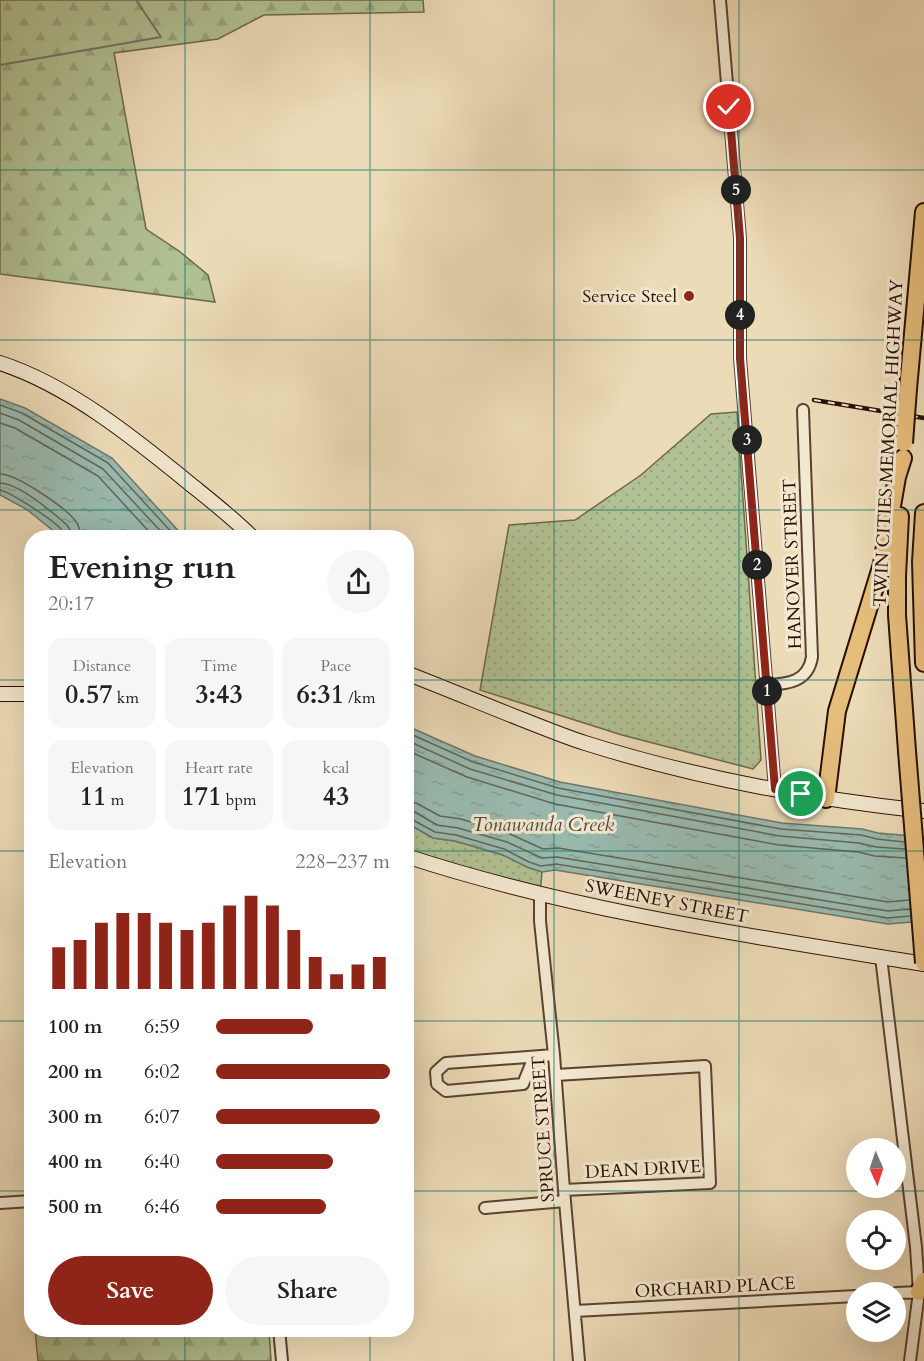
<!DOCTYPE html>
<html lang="en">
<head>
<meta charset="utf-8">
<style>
  body { margin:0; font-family:Cardo,serif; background:#f6f6f6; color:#222; height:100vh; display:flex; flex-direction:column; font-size:22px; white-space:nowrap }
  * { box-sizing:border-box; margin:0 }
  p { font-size:20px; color:#767676 }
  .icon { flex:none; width:33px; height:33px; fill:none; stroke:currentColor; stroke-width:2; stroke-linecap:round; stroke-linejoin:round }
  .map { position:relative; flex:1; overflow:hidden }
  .details { position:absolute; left:24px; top:530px; width:390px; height:807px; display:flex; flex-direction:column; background:#fff; border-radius:24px; box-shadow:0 6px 24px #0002 }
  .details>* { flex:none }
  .needle { width:39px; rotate:177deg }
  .buttons { position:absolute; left:846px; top:1138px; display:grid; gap:12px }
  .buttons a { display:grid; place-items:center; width:60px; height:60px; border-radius:50%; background:#fff; box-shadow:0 6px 24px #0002; font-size:30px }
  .pin { position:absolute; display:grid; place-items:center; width:51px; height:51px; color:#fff; margin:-26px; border:3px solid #fff; border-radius:50%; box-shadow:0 2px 6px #0007 }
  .km { position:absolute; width:30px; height:30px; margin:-15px; border-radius:50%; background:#222; color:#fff; font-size:16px; line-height:30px; text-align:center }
  .round { display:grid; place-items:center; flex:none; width:63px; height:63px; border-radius:32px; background:#f6f6f6 }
  .summary { display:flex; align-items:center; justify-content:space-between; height:102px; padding:0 24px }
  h1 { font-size:33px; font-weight:700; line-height:45px }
  .metrics { display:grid; grid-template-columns:repeat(3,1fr); gap:9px; height:102px; padding:6px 24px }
  .metrics div { display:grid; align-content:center; border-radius:15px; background:#f6f6f6; text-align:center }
  .metrics b { font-size:26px; font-weight:700 }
  .metrics small { font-size:16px; font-weight:400 }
  .metrics p { font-size:16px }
  .chart { height:168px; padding:12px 24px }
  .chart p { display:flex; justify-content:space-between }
  .chart svg { width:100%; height:108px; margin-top:6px; stroke:#8f2418; stroke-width:6 }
  .button { display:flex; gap:12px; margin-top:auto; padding:12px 24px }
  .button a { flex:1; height:69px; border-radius:36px; background:#8f2418; color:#fff; font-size:24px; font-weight:700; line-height:69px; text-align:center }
  .button a+a { background:#f6f6f6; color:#222 }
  ul { padding:0 24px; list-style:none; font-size:20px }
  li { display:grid; grid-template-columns:96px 72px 1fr; align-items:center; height:45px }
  li i { height:15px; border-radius:8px; background:#8f2418 }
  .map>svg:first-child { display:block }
  .grass { fill:url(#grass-dots); stroke:#6e684b; stroke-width:1.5 }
  .forest { fill:url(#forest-firs); stroke:#6e684b; stroke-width:1.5 }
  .water { fill:url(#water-ripples); stroke:#6d766b; stroke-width:1.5 }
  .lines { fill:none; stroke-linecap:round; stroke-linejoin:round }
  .shore { stroke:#62655a; stroke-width:1.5 }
  .stream { stroke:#6d766b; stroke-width:2 }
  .street-casing { stroke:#5a4230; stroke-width:14 }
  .secondary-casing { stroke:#2a0f03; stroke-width:16 }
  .primary-casing { stroke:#2a0f03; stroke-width:20 }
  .street { stroke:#f3e8d0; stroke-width:10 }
  .secondary { stroke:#f3e8d0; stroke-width:14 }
  .primary { stroke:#e6be7c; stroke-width:16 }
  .rail-casing { stroke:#2a0f03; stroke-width:4.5 }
  .rail { stroke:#f3e8d0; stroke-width:2; stroke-dasharray:7; stroke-linecap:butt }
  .primary-bridge-casing { stroke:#2a0f03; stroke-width:20; stroke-linecap:butt }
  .primary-bridge { stroke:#e6be7c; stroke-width:16 }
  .route-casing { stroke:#fff; stroke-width:12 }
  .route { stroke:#8f2418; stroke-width:8 }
  .grid { fill:none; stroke:#0f766e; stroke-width:1.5; stroke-opacity:0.55 }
  .poi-dot { fill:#8f2418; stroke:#f3e8d0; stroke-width:2 }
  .labels { text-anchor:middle; stroke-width:6; stroke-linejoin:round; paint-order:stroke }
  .poi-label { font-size:18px; fill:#2a0f03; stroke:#f3e8d0; text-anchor:end }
  .street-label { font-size:18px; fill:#2a0f03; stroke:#f3e8d0 }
  .water-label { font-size:20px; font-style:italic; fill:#514b40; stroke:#f3e8d0 }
</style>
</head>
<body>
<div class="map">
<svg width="924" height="1361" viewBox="0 0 924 1361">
  <defs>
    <pattern id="grass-dots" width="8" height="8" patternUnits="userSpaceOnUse" patternTransform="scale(1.5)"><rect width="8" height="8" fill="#b1c193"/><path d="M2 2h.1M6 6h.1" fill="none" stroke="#98a57d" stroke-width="1.8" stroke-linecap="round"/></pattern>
    <pattern id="forest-firs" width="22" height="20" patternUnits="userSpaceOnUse" patternTransform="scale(1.5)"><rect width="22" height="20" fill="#b1c193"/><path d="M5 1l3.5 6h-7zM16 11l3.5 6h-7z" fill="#98a57d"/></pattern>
    <pattern id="water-ripples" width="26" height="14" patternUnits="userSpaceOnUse" patternTransform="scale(1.5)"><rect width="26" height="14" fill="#99bbb0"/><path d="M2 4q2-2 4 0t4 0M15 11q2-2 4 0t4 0" fill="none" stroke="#84a096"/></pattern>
  </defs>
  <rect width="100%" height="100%" fill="#ecdbb7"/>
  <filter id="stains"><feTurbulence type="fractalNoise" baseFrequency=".00333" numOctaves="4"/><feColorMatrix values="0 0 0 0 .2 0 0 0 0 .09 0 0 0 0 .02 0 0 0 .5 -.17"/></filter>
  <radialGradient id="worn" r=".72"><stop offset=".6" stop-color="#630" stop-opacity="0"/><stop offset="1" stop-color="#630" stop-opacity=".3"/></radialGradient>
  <!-- grass -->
  <path class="grass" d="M737 412 761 760 753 769 622 735 480 690 509 525 575 520 641 475 711 414Z
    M407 823 433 838 455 841 503 855 527 867 542 872 540 894 407 856Z"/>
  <!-- forest -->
  <path class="forest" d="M0 0H423L424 12 264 15 218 39 114 53 146 229 179 251 208 275 215 302 0 274Z
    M35 1329H269L271 1361H38Z"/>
  <!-- water -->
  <path class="water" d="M0 399 25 408 112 458 184 537H61L26 509 0 495Z
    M407 726 475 756 560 782 782 823 862 829 878 833 924 837V921L888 924 555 870 542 872 527 867 503 855 455 841 433 838 407 823Z"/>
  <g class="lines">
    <!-- shore -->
    <path class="shore" d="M0 405 22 413 108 463 176 537
      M0 413 19 420 103 469 166 537
      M0 423 15 428 98 476 154 537
      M0 474C17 474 68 509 77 523 80 528 80 532 80 537
      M0 483C20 484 52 512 67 525L70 530 71 537
      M0 490C10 492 59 523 63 532 64 534 63 535 64 537
      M406 732 473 762 558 788 781 829 861 835 877 839 904 842
      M406 740 470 769 557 795 780 836 859 843 876 847 905 849
      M406 750 467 777 555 804 779 845 858 852 875 856 906 858
      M406 802 416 803 440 816 461 819 510 834 543 849 558 848 888 902 909 900
      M406 811 415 812 437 825 458 828 507 842 542 858 557 857 888 911 910 909
      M406 818 411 819 435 832 456 835 504 849 529 862 541 866 556 864 888 918 910 916"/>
    <!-- stream -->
    <path class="stream" d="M0 65 161 37 136 0"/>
    <!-- street casing -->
    <g class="street-casing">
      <path id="street" d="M720 0 740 238V358L775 789
        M767 685C788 684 808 682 812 657L803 410
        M540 894V921L554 1055 564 1190 579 1361
        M881 957 916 1247 919 1292 910 1361
        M534 1057 523 1084 446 1091 437 1084 436 1072 446 1063 554 1055
        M556 1075 705 1066 710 1183 564 1190
        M0 1203 32 1201
        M485 1208 565 1201
        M896 1293 919 1292
        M575 1311 856 1296
        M279 1329 282 1361"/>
    </g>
    <!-- secondary casing -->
    <g class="secondary-casing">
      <path id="secondary" d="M0 363C68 385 134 438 189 483 210 500 232 517 252 537
        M406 673C445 688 483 704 521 719 542 727 563 736 585 743 693 777 811 799 924 811
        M0 694H32
        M406 856C574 911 750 936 924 964"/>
    </g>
    <!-- primary casing -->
    <g class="primary-casing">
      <path id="primary" d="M908 389 924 212
        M924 513 921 562 924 663
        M900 516 897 576V615L907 751
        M826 799 837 711 882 564 897 477 903 458
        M919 1292 924 1281"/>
    </g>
    <!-- street -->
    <use href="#street" class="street"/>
    <!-- secondary -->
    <use href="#secondary" class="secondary"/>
    <!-- primary -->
    <use href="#primary" class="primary"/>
    <!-- rail casing -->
    <g class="rail-casing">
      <path id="rail" d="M814 400 924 418"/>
    </g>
    <!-- rail -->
    <use href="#rail" class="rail"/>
    <!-- primary-bridge casing -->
    <g class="primary-bridge-casing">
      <path id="primary-bridge" d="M904 443 908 389
        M907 751 924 963"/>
    </g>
    <!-- primary-bridge -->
    <use href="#primary-bridge" class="primary-bridge"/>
  </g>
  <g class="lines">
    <!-- route casing -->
    <g class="route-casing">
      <path id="route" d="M729 107 740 238V358L775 789 801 794"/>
    </g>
    <!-- route -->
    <use href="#route" class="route"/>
  </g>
  <!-- grid -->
  <path class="grid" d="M185 0V537M370 0V537M554 0V1361M739 0V1361M0 170H924M0 340H924M0 510H924M0 680H32M406 680H924M0 851H32M406 851H924M0 1021H32M406 1021H924M0 1191H32M406 1191H924M185 1329V1361M370 1329V1361"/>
  <!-- markers -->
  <circle class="poi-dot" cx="689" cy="296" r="6"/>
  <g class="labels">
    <!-- poi labels -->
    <g class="poi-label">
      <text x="677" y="302">Service Steel</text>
    </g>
    <!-- street labels -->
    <g class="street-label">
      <text transform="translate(888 443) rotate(-87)" y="6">TWIN CITIES MEMORIAL HIGHWAY</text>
      <text transform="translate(792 564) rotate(-92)" y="6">HANOVER STREET</text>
      <text transform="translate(667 901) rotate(11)" y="6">SWEENEY STREET</text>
      <text transform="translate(543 1129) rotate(-94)" y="6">SPRUCE STREET</text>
      <text transform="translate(643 1169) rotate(-3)" y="6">DEAN DRIVE</text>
      <text transform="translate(715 1287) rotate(-3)" y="6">ORCHARD PLACE</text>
    </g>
    <!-- water labels -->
    <g class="water-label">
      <text x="543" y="831">Tonawanda Creek</text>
    </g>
  </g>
  <rect width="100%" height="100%" filter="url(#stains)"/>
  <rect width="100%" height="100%" fill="url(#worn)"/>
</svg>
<div class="buttons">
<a><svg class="needle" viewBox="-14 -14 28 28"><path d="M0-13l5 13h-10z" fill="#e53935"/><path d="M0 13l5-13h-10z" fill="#767676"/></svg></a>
<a><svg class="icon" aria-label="locate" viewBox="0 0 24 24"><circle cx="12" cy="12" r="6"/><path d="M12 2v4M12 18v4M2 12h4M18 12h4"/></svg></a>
<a><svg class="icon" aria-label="layers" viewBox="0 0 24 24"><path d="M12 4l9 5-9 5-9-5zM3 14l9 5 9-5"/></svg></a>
</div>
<div class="pin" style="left:801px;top:794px;background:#1e9e55"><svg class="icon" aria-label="arrive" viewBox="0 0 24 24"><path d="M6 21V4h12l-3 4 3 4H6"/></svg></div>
<div class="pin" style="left:729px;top:107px;background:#d93025"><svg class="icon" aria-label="check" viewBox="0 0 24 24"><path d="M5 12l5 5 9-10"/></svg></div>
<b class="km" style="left:767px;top:691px">1</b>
<b class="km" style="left:757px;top:565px">2</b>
<b class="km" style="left:747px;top:440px">3</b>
<b class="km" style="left:740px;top:315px">4</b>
<b class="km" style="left:736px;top:190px">5</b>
<section class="details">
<div class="summary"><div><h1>Evening run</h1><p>20:17</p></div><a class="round"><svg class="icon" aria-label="share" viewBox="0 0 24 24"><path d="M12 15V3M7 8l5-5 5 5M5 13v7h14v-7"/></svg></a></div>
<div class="metrics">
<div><p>Distance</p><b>0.57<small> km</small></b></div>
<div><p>Time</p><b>3:43</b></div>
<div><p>Pace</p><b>6:31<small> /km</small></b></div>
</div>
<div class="metrics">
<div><p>Elevation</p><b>11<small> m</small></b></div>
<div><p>Heart rate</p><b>171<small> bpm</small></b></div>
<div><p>kcal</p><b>43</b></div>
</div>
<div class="chart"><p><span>Elevation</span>228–237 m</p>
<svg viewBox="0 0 160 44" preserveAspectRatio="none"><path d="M5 44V27M15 44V24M25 44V17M35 44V13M45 44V13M55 44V17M65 44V20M75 44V17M85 44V10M95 44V6M105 44V10M115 44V20M125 44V31M135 44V38M145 44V34M155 44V31"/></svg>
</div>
<ul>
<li><b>100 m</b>6:59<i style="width:56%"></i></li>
<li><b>200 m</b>6:02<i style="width:100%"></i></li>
<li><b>300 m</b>6:07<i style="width:94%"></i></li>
<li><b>400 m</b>6:40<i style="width:67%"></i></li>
<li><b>500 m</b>6:46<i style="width:63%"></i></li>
</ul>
<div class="button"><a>Save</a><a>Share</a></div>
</section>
</div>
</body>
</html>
